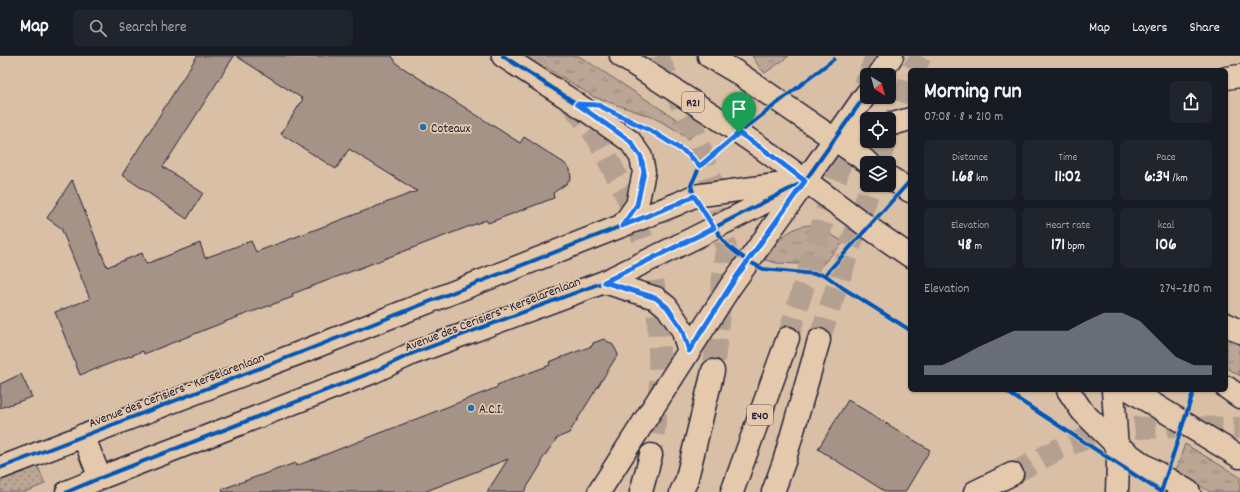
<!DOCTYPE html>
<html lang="en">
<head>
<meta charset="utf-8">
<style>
  body { margin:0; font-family:Dekko,sans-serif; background:#20242c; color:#f1f3f6; height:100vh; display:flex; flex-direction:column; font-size:15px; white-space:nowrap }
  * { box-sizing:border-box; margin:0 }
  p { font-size:13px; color:#9ea1a6 }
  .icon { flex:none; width:22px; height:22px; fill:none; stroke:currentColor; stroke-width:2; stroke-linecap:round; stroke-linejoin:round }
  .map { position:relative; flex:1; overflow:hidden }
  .drawer { position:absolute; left:908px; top:12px; width:320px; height:324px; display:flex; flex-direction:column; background:#171b24; border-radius:6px; box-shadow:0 1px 3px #0004 }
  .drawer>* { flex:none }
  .needle { width:26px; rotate:143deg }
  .fabs { position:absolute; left:860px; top:12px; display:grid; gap:8px }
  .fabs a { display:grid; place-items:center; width:36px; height:36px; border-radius:6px; background:#171b24; box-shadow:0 1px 3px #0004; font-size:20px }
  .pin { position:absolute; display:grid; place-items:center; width:34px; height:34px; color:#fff; margin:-41px -17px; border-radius:50% 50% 50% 0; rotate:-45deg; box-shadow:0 0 4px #0007 }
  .pin .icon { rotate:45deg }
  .round { display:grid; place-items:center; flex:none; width:42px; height:42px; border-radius:6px; background:#20242c }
  .summary { display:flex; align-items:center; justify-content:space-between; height:68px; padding:0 16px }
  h1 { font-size:22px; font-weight:700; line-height:30px }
  .stats { display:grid; grid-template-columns:repeat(3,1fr); gap:6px; height:68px; padding:4px 16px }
  .stats div { display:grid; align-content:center; border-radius:6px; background:#20242c; text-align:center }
  .stats b { font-size:17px; font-weight:700 }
  .stats small { font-size:11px; font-weight:400 }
  .stats p { font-size:11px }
  .chart { height:112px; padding:8px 16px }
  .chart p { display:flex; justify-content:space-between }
  .chart svg { width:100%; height:72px; margin-top:4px; fill:#8c9099; opacity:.7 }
  header { display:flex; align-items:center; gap:24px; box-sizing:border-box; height:56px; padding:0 20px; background:#171b24; border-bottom:1px solid #363941 }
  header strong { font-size:19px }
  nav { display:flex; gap:22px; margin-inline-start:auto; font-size:14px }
  .search { width:280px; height:36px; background:#20242c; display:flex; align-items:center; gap:10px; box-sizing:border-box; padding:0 14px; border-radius:6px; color:#9ea1a6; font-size:15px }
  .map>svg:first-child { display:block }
  .grass { fill:url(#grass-tufts); stroke:#6e6468 }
  .park { fill:url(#park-dots); stroke:#6e6468 }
  .building { fill:#a69387; stroke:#22223b }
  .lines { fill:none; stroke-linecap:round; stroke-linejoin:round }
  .highway-tunnel { stroke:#b4a090; stroke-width:22; stroke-dasharray:22 11; stroke-linecap:butt }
  .minor-casing { stroke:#22223b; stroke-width:25 }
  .major-casing { stroke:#22223b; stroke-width:25 }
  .highway-casing { stroke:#22223b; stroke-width:25 }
  .minor { stroke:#e5c9ac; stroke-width:22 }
  .major { stroke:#e5c9ac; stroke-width:22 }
  .highway { stroke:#e5c9ac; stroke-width:22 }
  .cycleway-casing { stroke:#e5c9ac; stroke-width:6 }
  .cycleway { stroke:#0057b8; stroke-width:4 }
  .route-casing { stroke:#fff; stroke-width:8 }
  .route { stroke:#1a73e8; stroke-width:5 }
  .poi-dot { fill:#1f6fb2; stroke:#e5c9ac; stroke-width:1.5 }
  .labels { text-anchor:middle; stroke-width:3.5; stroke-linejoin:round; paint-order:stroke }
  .shield { fill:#e5c9ac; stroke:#5c545d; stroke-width:1 }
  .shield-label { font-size:12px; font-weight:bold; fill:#22223b }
  .poi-label { font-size:13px; fill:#22223b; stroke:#e5c9ac; text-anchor:start }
  .street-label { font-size:13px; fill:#22223b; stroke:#e5c9ac }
</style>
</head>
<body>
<header>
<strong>Map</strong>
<div class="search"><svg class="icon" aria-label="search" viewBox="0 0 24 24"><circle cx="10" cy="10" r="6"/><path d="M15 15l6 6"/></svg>Search here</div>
<nav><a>Map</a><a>Layers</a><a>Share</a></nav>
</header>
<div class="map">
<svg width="1240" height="436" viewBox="0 0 1240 436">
  <defs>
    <pattern id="grass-tufts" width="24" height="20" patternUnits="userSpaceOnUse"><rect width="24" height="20" fill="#bba594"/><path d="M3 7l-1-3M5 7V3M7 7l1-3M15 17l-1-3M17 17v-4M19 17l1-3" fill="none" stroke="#98867a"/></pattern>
    <pattern id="park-dots" width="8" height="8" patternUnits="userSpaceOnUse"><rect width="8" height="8" fill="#bba594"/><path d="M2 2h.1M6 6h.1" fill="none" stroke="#98867a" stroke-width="1.8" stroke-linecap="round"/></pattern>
  </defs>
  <rect width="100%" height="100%" fill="#d9bfa5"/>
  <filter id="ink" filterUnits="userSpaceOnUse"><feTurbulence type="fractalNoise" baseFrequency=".025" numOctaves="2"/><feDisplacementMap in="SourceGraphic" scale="8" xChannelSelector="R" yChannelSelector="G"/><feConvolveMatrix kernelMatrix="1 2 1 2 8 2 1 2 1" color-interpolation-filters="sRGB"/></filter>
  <g filter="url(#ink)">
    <!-- grass -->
    <path class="grass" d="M528 0H579L695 75 696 77 688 83 671 71 652 61 594 41Z
      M752 0H789L765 17 760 12Z
      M809 169 818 171 844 186 822 209 777 207 765 204C776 187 788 171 809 169Z
      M1226 278 1240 287V320L1226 311Z
      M1185 388 1240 421V436H1210L1176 414Z"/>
    <!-- park -->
    <path class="park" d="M37 408 45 428 25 436H0V423Z"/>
    <!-- building -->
    <path class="building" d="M197 0H234L163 111 203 137 187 163 122 119Z
      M236 0H392L397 8 520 87 524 81 564 107 570 113 571 122 566 128 553 137 554 142 488 167 486 164 292 238 293 241 227 265 144 298 143 295 80 319 55 256 90 243 61 172 47 162 72 124 107 211 142 197 146 208 200 187 205 202 251 185 256 196 417 135 349 93 336 113 281 78 303 43Z
      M604 283 613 289 618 298 569 377 557 382 541 405 542 407 524 436H487L508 403 424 436H223L222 433 295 407 296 410 498 331 497 329 550 309 549 306 592 290 593 287Z
      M21 318 32 341 0 352V328Z
      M848 344 930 394 905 436H886L818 393Z"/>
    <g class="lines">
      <!-- highway-tunnel -->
      <path class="highway-tunnel" d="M525 0 537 11 574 51 597 81 631 149 651 207 658 261 660 328 651 399
        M657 0 694 74 717 142 726 192 713 315
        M913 14 921 0
        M869 19 876 0
        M889 77 910 23
        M878 107 886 85
        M788 282 863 33 867 23
        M819 284 871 129
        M1012 418 1057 394 1099 377 1135 372 1185 371 1240 372"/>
      <!-- minor casing -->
      <g class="minor-casing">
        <path id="minor" d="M503 0 577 48 630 85 641 101 644 116 637 149 622 170
          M1226 22 1240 20
          M889 69 910 63
          M835 84 867 75
          M604 226 656 242 667 251 682 273 689 295
          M1226 268 1240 276
          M1068 334 1082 355 1116 389 1144 409 1189 436
          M83 379 100 422
          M0 412 307 294 677 148 694 140 805 125
          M67 436 100 422 373 316 411 298 604 226 696 181 791 133
          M599 436 730 231 803 129"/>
      </g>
      <!-- major casing -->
      <g class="major-casing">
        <path id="major" d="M621 0 713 59 763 93 868 171 910 200
          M709 0 738 17 869 107
          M879 19 892 0
          M889 121 910 135
          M805 125 867 37
          M1226 331 1240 341
          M1130 334 1240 401"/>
      </g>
      <!-- highway casing -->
      <g class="highway-casing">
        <path id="highway" d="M1113 334 1118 408 1117 436
          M641 436 651 399
          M681 436 686 426 713 315
          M732 436 788 282
          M773 436 784 406 819 284
          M975 436 1012 418
          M1184 436 1185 434"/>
      </g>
      <!-- minor -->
      <use href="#minor" class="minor"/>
      <!-- major -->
      <use href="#major" class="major"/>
      <!-- highway -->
      <use href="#highway" class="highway"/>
      <!-- cycleway casing -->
      <g class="cycleway-casing">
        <path id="cycleway" d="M503 0 577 48 598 49 655 77 688 98 700 110
          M834 3 739 77 700 110 691 129 694 140 724 186 734 195 748 205 763 213 825 219 843 232 910 274
          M825 219 910 125
          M1004 334 1161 436
          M0 412 307 294 677 148 694 140
          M67 436 100 422 373 316 411 298 604 226 696 181 805 125 867 37
          M1161 436 1194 334"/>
      </g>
      <!-- cycleway -->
      <use href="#cycleway" class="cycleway"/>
    </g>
  </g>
  <g class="lines" filter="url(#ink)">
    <!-- route casing -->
    <g class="route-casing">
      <path id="route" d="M577 48 598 49 655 77 688 98 700 110 739 77 763 93 805 125 737 220 689 295 682 273 667 251 656 242 604 226 714 172 694 140 677 148 622 170 637 149 644 116 641 101 630 85Z"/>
    </g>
    <!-- route -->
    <use href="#route" class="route"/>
  </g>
  <!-- markers -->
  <g class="poi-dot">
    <circle cx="423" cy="71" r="4"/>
    <circle cx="471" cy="352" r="4"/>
  </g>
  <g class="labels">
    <!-- shield labels -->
    <g class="shield">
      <rect x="682" y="36" width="22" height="20" rx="3"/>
      <rect x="747" y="349" width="26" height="20" rx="3"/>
    </g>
    <g class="shield-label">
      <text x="693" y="50">R21</text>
      <text x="760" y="363">E40</text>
    </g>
    <!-- poi labels -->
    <g class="poi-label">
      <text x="431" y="76">Coteaux</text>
      <text x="479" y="357">A.C.I.</text>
    </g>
    <!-- street labels -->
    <g class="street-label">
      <text transform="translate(492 257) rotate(-21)" y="5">Avenue des Cerisiers - Kerselarenlaan</text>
      <text transform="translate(176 333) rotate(-21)" y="5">Avenue des Cerisiers - Kerselarenlaan</text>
    </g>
  </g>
</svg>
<div class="fabs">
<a><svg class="needle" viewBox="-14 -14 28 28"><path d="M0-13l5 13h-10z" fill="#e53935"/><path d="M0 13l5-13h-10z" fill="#9ea1a6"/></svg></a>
<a><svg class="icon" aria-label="locate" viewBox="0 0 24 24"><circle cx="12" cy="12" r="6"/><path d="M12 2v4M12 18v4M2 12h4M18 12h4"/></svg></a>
<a><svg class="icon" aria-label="layers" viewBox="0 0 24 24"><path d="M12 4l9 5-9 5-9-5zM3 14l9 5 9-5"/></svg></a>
</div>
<div class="pin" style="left:739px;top:77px;background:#1e9e55"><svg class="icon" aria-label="arrive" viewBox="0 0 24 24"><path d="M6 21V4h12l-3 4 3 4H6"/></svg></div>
<section class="drawer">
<div class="summary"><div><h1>Morning run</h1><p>07:08 · 8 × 210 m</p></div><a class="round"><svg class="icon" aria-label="share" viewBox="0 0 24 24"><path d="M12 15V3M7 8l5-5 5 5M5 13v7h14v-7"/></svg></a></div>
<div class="stats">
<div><p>Distance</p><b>1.68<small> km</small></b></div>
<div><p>Time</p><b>11:02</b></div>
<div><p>Pace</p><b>6:34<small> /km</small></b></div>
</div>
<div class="stats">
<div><p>Elevation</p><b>48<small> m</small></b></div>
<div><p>Heart rate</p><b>171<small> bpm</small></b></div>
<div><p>kcal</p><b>106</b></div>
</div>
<div class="chart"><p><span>Elevation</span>274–280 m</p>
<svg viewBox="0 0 160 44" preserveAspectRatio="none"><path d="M0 44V38L10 38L20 33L30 27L40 22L50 17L60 17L70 17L80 17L90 11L100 6L110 6L120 11L130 22L140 33L150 38L160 38V44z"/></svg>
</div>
</section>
</div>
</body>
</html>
